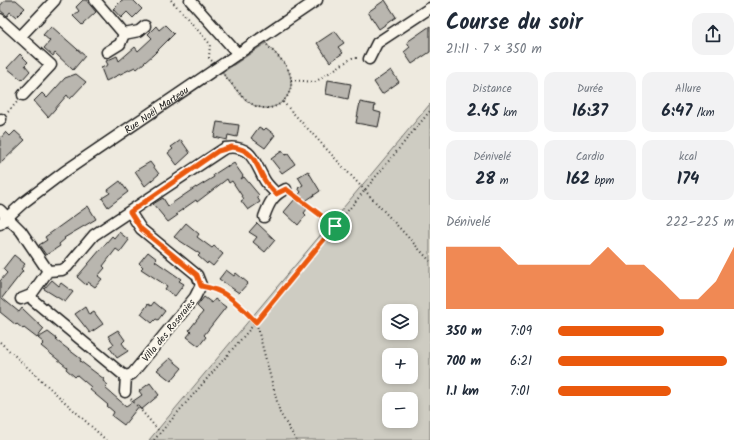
<!DOCTYPE html>
<html lang="fr">
<head>
<meta charset="utf-8">
<style>
  body { margin:0; font-family:Kalam,sans-serif; background:#f2f2f3; color:#1f2937; height:100vh; display:flex; flex-direction:column; font-size:15px; white-space:nowrap }
  * { box-sizing:border-box; margin:0 }
  p { font-size:13px; color:#747a83 }
  .icon { flex:none; width:22px; height:22px; fill:none; stroke:currentColor; stroke-width:2; stroke-linecap:round; stroke-linejoin:round }
  .map { position:relative; flex:1; overflow:hidden }
  .sheet { display:flex; flex-direction:column; background:#fff; width:320px }
  .sheet>* { flex:none }
  .buttons { position:absolute; left:382px; top:304px; display:grid; gap:8px }
  .buttons a { display:grid; place-items:center; width:36px; height:36px; border-radius:8px; background:#fff; box-shadow:0 2px 6px #0003; font-size:20px }
  .pin { position:absolute; display:grid; place-items:center; width:34px; height:34px; color:#fff; margin:-17px; border:2px solid #fff; border-radius:50%; box-shadow:0 1px 4px #0007 }
  .round { display:grid; place-items:center; flex:none; width:42px; height:42px; border-radius:12px; background:#f2f2f3 }
  .summary { display:flex; align-items:center; justify-content:space-between; height:68px; padding:0 16px }
  h1 { font-size:22px; font-weight:800; line-height:30px }
  .stats { display:grid; grid-template-columns:repeat(3,1fr); gap:6px; height:68px; padding:4px 16px }
  .stats div { display:grid; align-content:center; border-radius:10px; background:#f2f2f3; text-align:center }
  .stats b { font-size:17px; font-weight:800 }
  .stats small { font-size:11px; font-weight:400 }
  .stats p { font-size:11px }
  .chart { height:112px; padding:8px 16px }
  .chart p { display:flex; justify-content:space-between }
  .chart svg { width:100%; height:72px; margin-top:4px; fill:#ea580c; opacity:.7 }
  ul { padding:0 16px; list-style:none; font-size:13px }
  li { display:grid; grid-template-columns:64px 48px 1fr; align-items:center; height:30px }
  li i { height:10px; border-radius:5px; background:#ea580c }
  main { display:flex; flex:1; min-height:0 }
  .map>svg:first-child { display:block }
  .green { fill:#ceccc2; stroke:#75746f; fill-rule:evenodd }
  .building { fill:#b9b6af; stroke:#1c1c1c }
  .lines { fill:none; stroke-linecap:round; stroke-linejoin:round }
  .minor-casing { stroke:#1c1c1c; stroke-width:13 }
  .path { stroke:#1c1c1c; stroke-width:2; stroke-dasharray:1 3; stroke-linecap:butt }
  .minor { stroke:#fbf7ec; stroke-width:10 }
  .route-casing { stroke:#fff; stroke-width:8 }
  .route { stroke:#ea580c; stroke-width:5 }
  .labels { text-anchor:middle; stroke-width:4; stroke-linejoin:round; paint-order:stroke }
  .street-label { font-size:10px; fill:#1c1c1c; stroke:#fbf7ec }
</style>
</head>
<body>
<main>
<div class="map">
<svg width="430" height="440" viewBox="0 0 430 440">
  <rect width="100%" height="100%" fill="#eeeadf"/>
  <filter id="ink" filterUnits="userSpaceOnUse"><feTurbulence type="fractalNoise" baseFrequency=".025" numOctaves="2"/><feDisplacementMap in="SourceGraphic" scale="8" xChannelSelector="R" yChannelSelector="G"/><feConvolveMatrix kernelMatrix="1 2 1 2 8 2 1 2 1" color-interpolation-filters="sRGB"/></filter>
  <g filter="url(#ink)">
    <!-- green -->
    <path class="green" d="M266 43C273 52 285 61 289 72 298 94 277 115 255 106 242 100 231 83 222 73Z
      M430 104V440H149ZM389 311H411V333H389ZM389 355H411V377H389ZM389 399H411V421H389Z"/>
    <!-- building -->
    <path class="building" d="M5 0H16L25 8 16 17 10 12 7 16 0 10V6Z
      M83 0H86L96 12 82 25 73 16 79 11 76 7Z
      M122 0H133L142 9 133 18 127 12 121 18 113 9Z
      M385 0 396 17 379 29 368 12Z
      M165 25 174 34 153 55 137 69 135 67 106 81 101 68 108 65 106 61 117 56 119 61 135 47 138 51 152 38 148 34 156 26 159 30Z
      M51 26 85 56 73 70 55 53 53 56 44 48 50 41 43 35Z
      M430 26V52L412 64 404 52 410 47 407 42Z
      M335 31 344 43 338 47 343 53 330 62 317 43Z
      M20 54 28 62 25 65 30 71 22 80 7 68Z
      M391 70 399 82 382 94 374 82Z
      M76 74 86 82 70 99 67 95 48 117 34 101 42 93 47 98 65 78Z
      M328 80 351 84 348 99 326 94Z
      M360 102 375 105 374 111 381 113 378 127 356 123Z
      M217 122 239 125 237 137 228 135 227 140 214 137Z
      M259 127 264 130 266 128 275 135 265 148 251 138Z
      M15 131 25 140 0 164V139L6 132 10 136Z
      M181 140 190 153 177 165 168 153 173 149 171 147Z
      M282 151 285 155 288 154 295 164 282 173 271 159Z
      M150 162 159 174 145 186 135 171Z
      M234 163 243 176 241 179 244 177 259 195 257 197 260 202 248 210 241 201 244 199 232 181 229 183 227 179 197 202 196 200 176 214 178 215 168 222 153 204 163 198 168 206 196 187V188L214 177 213 175 227 166 228 167Z
      M308 171 320 191 301 204 307 209 304 213 306 215 298 225 284 212 301 192 298 188 303 185 298 177Z
      M120 181 128 192 108 207 102 198 110 193 108 190Z
      M88 206 96 219 64 238 65 239 59 244 60 246 46 255 39 245 47 240 45 237Z
      M186 223 199 234 197 237 212 248 214 246 223 254 213 266 208 262 207 264 198 256 200 254 174 237Z
      M257 223 275 240 265 252 253 242 257 237 249 232Z
      M119 232 129 240 120 252 116 249 103 266 105 268 98 276 102 279 95 287 88 282 86 285 77 277 112 236 114 238Z
      M148 252 157 259 155 261 181 279 179 281 184 284 175 296 165 289 167 286 141 269 143 267 139 263Z
      M14 255 25 264 21 269 23 271 2 298 19 312 22 308 44 329 37 338 24 328 23 329 17 324 16 325 0 312V281L7 273 3 269Z
      M226 270 234 276 236 273 248 283 239 293 219 279Z
      M52 280 59 286 61 283 73 292 65 302 44 289Z
      M204 297 212 303 215 299 226 307 204 335 206 337 199 346 187 337 191 332 189 330 203 312 197 306Z
      M154 302 165 311 158 320 156 319 152 323 141 314 148 304 151 306Z
      M85 307 89 315 94 312 103 324 90 333 75 314Z
      M118 330 125 340 122 343 128 351 117 358 109 347 114 344 108 336Z
      M48 332 57 339 56 340 81 359 80 361 104 379 103 381 108 385 105 388 126 406 142 395 139 391 150 383 159 395 141 410 139 406 124 425 112 416 114 412 107 406 108 405 89 389 91 387 77 375 75 377 66 369 67 367 41 346 44 343 38 338Z
      M170 358 182 368 171 381 157 370Z"/>
    <g class="lines">
      <!-- minor casing -->
      <g class="minor-casing">
        <g id="minor">
          <path d="M95 0 124 34 120 44 107 52"/>
          <path d="M190 0 238 54"/>
          <path d="M0 19 51 65 23 95"/>
          <path d="M124 34 139 31 145 26"/>
          <path d="M20 37 55 0"/>
          <path d="M369 59 377 43 430 8"/>
          <path d="M0 120 1 119"/>
          <path d="M0 210 21 231 48 271"/>
          <path d="M130 212 141 229 197 275 201 285 195 297 132 374 126 376 121 373 33 300 31 295 48 271 62 270 67 267 94 235 225 148C251 144 254 161 264 179 267 185 272 189 276 193"/>
          <path d="M264 217C269 203 273 195 286 189"/>
          <path id="s1" d="M0 224 23 203 64 172 317 0"/>
          <path d="M21 299 31 295"/>
          <path d="M125 392 126 376"/>
        </g>
      </g>
      <!-- path -->
      <path class="path" d="M171 0 210 44 209 58 212 61
        M224 75C233 84 242 99 254 105 275 116 297 96 290 74 287 63 275 54 267 45
        M291 80 315 82 352 58H359
        M283 102 430 261
        M8 112 17 102
        M293 195 335 226
        M210 287 227 294 256 322 280 413 296 440
        M0 342 106 440
        M131 399 160 432
        M154 440 256 322 430 111"/>
      <!-- minor -->
      <use href="#minor" class="minor"/>
    </g>
  </g>
  <g class="lines" filter="url(#ink)">
    <!-- route casing -->
    <g class="route-casing">
      <path id="route" d="M232 147C254 150 255 162 264 179 267 185 272 189 276 194L286 189 335 226 256 322C238 304 227 290 201 286L197 275 141 229 130 212 218 151Z"/>
    </g>
    <!-- route -->
    <use href="#route" class="route"/>
  </g>
  <g class="labels">
    <!-- street labels -->
    <g class="street-label">
      <text dy="4" stroke="none"><textPath href="#s1" startOffset="194">Rue Noël Marteau</textPath></text>
      <text transform="translate(168 330) rotate(-51)" y="4">Villa des Roseraies</text>
    </g>
  </g>
</svg>
<div class="buttons">
<a><svg class="icon" aria-label="layers" viewBox="0 0 24 24"><path d="M12 4l9 5-9 5-9-5zM3 14l9 5 9-5"/></svg></a>
<a>+</a>
<a>−</a>
</div>
<div class="pin" style="left:335px;top:226px;background:#1e9e55"><svg class="icon" aria-label="arrive" viewBox="0 0 24 24"><path d="M6 21V4h12l-3 4 3 4H6"/></svg></div>
</div>
<section class="sheet">
<div class="summary"><div><h1>Course du soir</h1><p>21:11 · 7 × 350 m</p></div><a class="round"><svg class="icon" aria-label="share" viewBox="0 0 24 24"><path d="M12 15V3M7 8l5-5 5 5M5 13v7h14v-7"/></svg></a></div>
<div class="stats">
<div><p>Distance</p><b>2.45<small> km</small></b></div>
<div><p>Durée</p><b>16:37</b></div>
<div><p>Allure</p><b>6:47<small> /km</small></b></div>
</div>
<div class="stats">
<div><p>Dénivelé</p><b>28<small> m</small></b></div>
<div><p>Cardio</p><b>162<small> bpm</small></b></div>
<div><p>kcal</p><b>174</b></div>
</div>
<div class="chart"><p><span>Dénivelé</span>222–225 m</p>
<svg viewBox="0 0 160 44" preserveAspectRatio="none"><path d="M0 44V6L10 6L20 6L30 6L40 17L50 17L60 17L70 17L80 17L90 6L100 17L110 17L120 27L130 38L140 38L150 27L160 6V44z"/></svg>
</div>
<ul>
<li><b>350 m</b>7:09<i style="width:60%"></i></li>
<li><b>700 m</b>6:21<i style="width:96%"></i></li>
<li><b>1.1 km</b>7:01<i style="width:64%"></i></li>
</ul>
</section>
</main>
</body>
</html>
